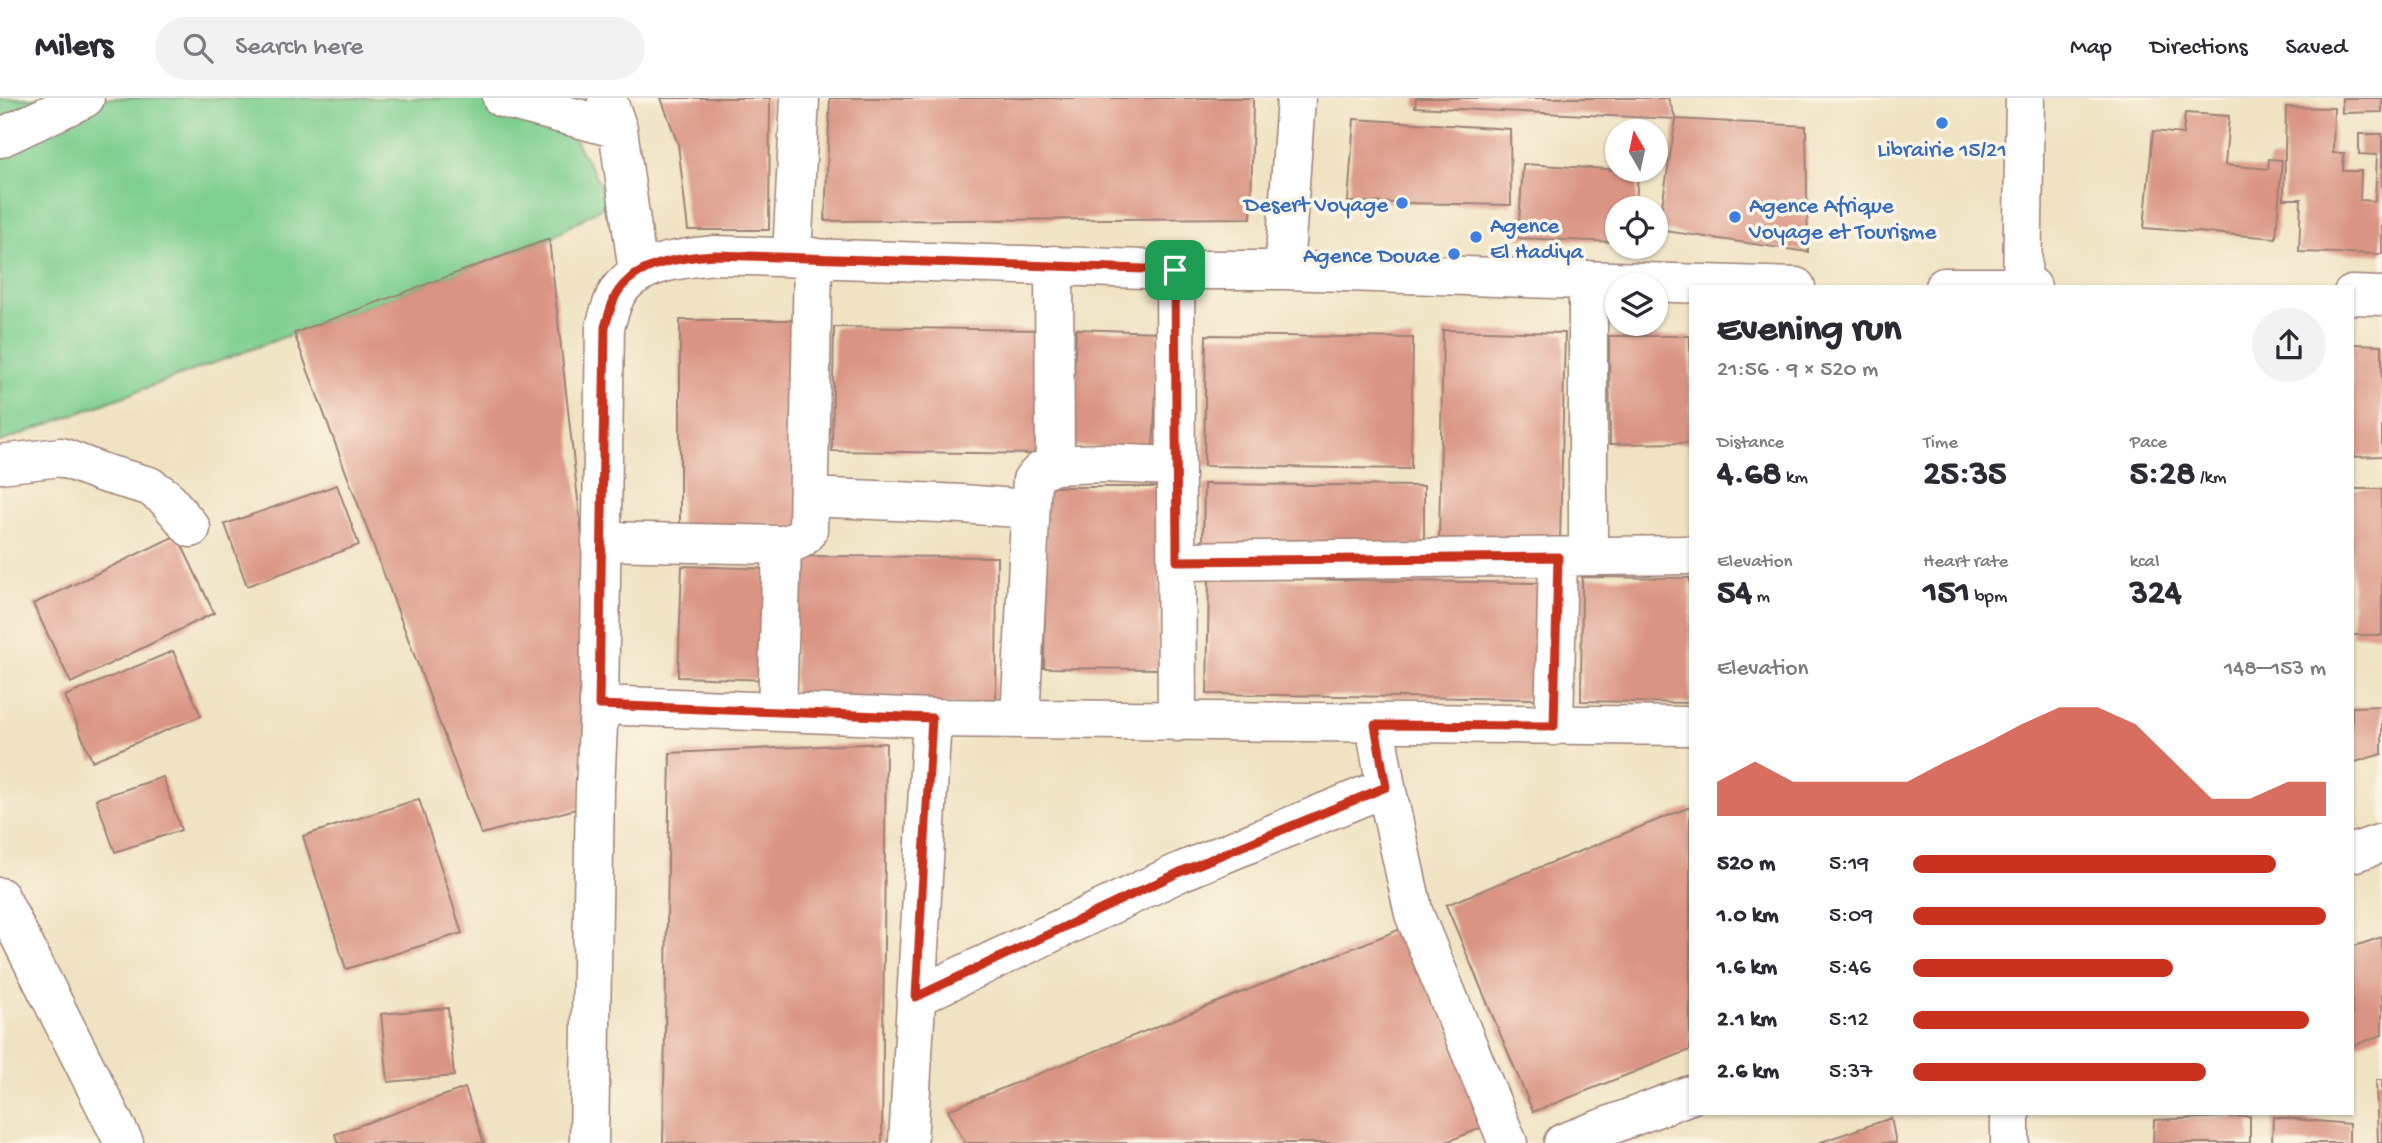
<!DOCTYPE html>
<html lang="en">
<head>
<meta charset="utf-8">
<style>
  body { margin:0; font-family:"Gochi Hand",sans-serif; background:#f2f2f3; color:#2b2b33; height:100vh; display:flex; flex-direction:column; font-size:26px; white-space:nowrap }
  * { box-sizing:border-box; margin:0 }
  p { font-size:23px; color:#7c7c81 }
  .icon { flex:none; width:38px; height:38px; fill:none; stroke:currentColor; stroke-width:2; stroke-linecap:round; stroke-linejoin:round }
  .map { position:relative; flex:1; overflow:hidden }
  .panel { position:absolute; left:1689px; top:187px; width:665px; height:830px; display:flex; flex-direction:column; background:#fff; border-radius:0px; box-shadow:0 2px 5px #0004 }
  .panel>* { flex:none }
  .needle { width:46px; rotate:351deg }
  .tools { position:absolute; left:1605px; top:21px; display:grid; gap:14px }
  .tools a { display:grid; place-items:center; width:63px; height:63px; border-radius:50%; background:#fff; box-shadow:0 2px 5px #0004; font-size:35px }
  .pin { position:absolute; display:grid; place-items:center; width:60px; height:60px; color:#fff; margin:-30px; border-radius:14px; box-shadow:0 4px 10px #0006 }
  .round { display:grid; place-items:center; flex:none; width:74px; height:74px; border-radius:37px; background:#f2f2f3 }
  .headline { display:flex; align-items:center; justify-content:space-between; height:119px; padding:0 28px }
  h1 { font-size:38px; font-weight:800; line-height:52px }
  .metrics { display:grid; grid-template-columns:repeat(3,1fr); gap:10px; height:119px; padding:7px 28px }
  .metrics div { display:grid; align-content:center }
  .metrics b { font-size:35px; font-weight:800 }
  .metrics small { font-size:19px; font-weight:400 }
  .metrics p { font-size:19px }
  .chart { height:196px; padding:14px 28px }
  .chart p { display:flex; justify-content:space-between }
  .chart svg { width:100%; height:126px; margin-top:7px; fill:#c8321e; opacity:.7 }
  ul { padding:0 28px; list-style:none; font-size:23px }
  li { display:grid; grid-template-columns:112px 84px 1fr; align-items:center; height:52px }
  li i { height:18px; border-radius:9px; background:#c8321e }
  header { display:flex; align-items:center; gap:42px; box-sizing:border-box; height:98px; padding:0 35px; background:#fff; border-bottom:2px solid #e1e1e2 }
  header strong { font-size:33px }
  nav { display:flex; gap:38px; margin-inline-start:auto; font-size:24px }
  .search { width:490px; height:63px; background:#f2f2f3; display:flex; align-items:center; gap:18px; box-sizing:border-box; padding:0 24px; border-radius:38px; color:#7c7c81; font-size:26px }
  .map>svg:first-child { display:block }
  .green { fill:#7ecf90; stroke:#64775e; stroke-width:2 }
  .building { fill:#da9483 }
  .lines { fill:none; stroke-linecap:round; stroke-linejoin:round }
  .minor-casing { stroke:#9d8177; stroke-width:41 }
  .minor { stroke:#fff; stroke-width:38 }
  .route-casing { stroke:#fff; stroke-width:14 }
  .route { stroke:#c8321e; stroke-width:9 }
  .shop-dot { fill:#3f7fe0; stroke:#fcf5e5; stroke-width:2.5 }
  .labels { text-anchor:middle; stroke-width:7; stroke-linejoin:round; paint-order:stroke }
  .shop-label { font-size:23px; fill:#366cbe; stroke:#fcf5e5; text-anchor:end }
</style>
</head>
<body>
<header>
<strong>Milers</strong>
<div class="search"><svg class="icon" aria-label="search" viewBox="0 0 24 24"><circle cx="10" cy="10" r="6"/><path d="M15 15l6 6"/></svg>Search here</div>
<nav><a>Map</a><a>Directions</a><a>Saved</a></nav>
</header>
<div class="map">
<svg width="2382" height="1045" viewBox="0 0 2382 1045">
  <rect width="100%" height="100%" fill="#fcf5e5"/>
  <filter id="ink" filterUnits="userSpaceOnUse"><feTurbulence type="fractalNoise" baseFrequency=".0143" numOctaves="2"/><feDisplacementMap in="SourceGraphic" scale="14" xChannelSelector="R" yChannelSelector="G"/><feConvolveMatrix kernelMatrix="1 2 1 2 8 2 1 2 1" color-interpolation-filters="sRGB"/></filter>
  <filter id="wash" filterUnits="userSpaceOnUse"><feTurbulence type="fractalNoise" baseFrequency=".00686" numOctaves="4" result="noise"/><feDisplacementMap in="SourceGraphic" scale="28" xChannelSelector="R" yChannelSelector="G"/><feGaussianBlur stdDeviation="1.57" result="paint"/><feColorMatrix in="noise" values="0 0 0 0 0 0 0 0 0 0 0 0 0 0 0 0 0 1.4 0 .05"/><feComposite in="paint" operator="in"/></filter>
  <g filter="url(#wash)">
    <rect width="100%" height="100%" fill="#f0e3c3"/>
    <!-- green -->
    <path class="green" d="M0 0H551L610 104 549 141 0 344Z"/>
    <g id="blocks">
      <!-- building -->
      <path class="building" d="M661 0H770L769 132H688L678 46Z
        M830 0H1253L1251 120 825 123Z
        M1416 0H1668L1676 21 1415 9Z
        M2342 0H2382V14L2342 15Z
        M2286 9 2334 10 2333 55H2344L2343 73H2361L2360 102 2375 103 2377 57 2359 56V36H2382V156L2299 154 2301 101H2284Z
        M2185 15 2229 18 2225 67 2268 71 2269 61 2282 62 2276 140 2144 130 2153 33 2183 36Z
        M1354 21 1510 31 1511 107 1348 104Z
        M1676 21 1806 28 1808 154 1658 132Z
        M1523 66 1638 73 1636 110H1617V144L1518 140Z
        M549 141 591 519 580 710 481 736 294 235Z
        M680 222H802V429H680Z
        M834 229 1043 232 1041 356 832 353Z
        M1076 231 1159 234 1153 352 1071 348Z
        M1443 232 1565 235 1560 444 1439 442Z
        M1206 237 1413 240 1411 371 1204 368Z
        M1609 238H1690V345L1610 346Z
        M2352 246 2382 247V358L2352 359Z
        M1204 386 1424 388V448L1203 447Z
        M337 387 359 447 247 488 225 426Z
        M1046 389H1160L1159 571 1044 570Z
        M2352 391H2382V537H2352Z
        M177 437 214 515 71 585 33 506Z
        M795 458 997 459 996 607 794 606Z
        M682 468 774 471 771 582 678 579Z
        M1582 479 1690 480V605L1581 603Z
        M1209 480 1538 485 1536 601 1207 596Z
        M173 553 201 618 92 663 65 598Z
        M2382 608V656L2352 665V609Z
        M886 645 882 1045H663L670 655Z
        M163 679 181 732 115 754 96 701Z
        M419 701 462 835 346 871 303 738Z
        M1690 709V952L1533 1014 1446 807Z
        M1408 828 1491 1026 1444 1045H965L948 1012Z
        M2382 839V937L2352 948V849Z
        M448 910 454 978 388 984 381 916Z
        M2376 982H2382V1045H2378Z
        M465 990 484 1045H338L335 1036Z
        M2250 1018V1045H2153L2154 1022Z
        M2273 1019 2349 1026V1045H2272Z
        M1891 1020 1896 1045H1818Z"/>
    </g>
  </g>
  <g filter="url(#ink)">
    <use href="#blocks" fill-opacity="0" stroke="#9d8177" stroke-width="2"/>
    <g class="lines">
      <!-- minor casing -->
      <g class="minor-casing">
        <path id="minor" d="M502 0 618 31
          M607 0 618 31 638 174
          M0 40 85 0
          M792 158 800 0
          M1054 167 1055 367
          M1175 172 1177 624
          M1284 172 1296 0
          M1944 189H2032
          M2022 189 2025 0
          M2352 197 2382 198
          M0 366 61 359 103 375 149 388 165 399 191 430
          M809 399 962 406 1030 411
          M601 443 782 447C793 444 803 443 808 432L813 159
          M1588 458V182
          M1177 463 1690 457
          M599 607 932 620 1690 628
          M777 613 782 447
          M1020 621 1032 382 1041 373 1055 367 1101 365 1176 368
          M1375 627 1386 689 1414 816 1508 1045
          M1554 628 1558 459
          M2352 755 2382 745
          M0 799 124 1045
          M916 899 1180 774 1386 689
          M589 1045 595 691 599 607 605 229C608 219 611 207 616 197 634 165 682 160 715 157L1175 172H1284L1796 189
          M908 1045 932 620
          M1563 1045 1690 997
          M2010 1045V1015"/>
      </g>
      <!-- minor -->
      <use href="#minor" class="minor"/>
    </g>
  </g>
  <g class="lines" filter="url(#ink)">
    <!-- route casing -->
    <g class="route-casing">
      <path id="route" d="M715 157 1175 172 1177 463 1558 459 1554 628 1375 627 1386 689 1180 774 916 899 932 620 599 607 605 229C608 219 611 207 616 197 634 165 682 159 715 157Z"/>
    </g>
    <!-- route -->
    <use href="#route" class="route"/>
  </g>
  <!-- markers -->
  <g class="shop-dot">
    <circle cx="1942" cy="25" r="7"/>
    <circle cx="1402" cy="105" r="7"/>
    <circle cx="1735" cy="119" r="7"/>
    <circle cx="1476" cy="139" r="7"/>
    <circle cx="1454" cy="156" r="7"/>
  </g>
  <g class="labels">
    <!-- shop labels -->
    <g class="shop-label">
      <text x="1942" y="58" text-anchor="middle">Librairie 15/21</text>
      <text x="1388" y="113">Desert Voyage</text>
      <text x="1749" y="114" text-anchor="start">Agence Afrique<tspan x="1749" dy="26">Voyage et Tourisme</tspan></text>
      <text x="1490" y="134" text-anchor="start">Agence<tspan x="1490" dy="26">El Hadiya</tspan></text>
      <text x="1440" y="164">Agence Douae</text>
    </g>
  </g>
</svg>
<div class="tools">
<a><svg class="needle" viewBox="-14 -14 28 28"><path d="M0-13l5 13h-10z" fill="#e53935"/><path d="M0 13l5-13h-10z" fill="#7c7c81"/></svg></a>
<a><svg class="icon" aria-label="locate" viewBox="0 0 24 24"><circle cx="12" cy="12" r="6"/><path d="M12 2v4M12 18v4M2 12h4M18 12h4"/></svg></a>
<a><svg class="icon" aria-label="layers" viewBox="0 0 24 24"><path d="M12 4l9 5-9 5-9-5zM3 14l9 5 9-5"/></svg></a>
</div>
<div class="pin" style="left:1175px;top:172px;background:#1e9e55"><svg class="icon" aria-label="arrive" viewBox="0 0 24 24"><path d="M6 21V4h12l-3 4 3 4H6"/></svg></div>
<section class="panel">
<div class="headline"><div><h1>Evening run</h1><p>21:56 · 9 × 520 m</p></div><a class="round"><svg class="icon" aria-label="share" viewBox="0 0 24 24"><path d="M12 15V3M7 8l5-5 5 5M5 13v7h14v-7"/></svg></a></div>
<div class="metrics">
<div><p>Distance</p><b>4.68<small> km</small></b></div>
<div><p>Time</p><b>25:35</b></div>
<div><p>Pace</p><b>5:28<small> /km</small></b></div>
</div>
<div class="metrics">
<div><p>Elevation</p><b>54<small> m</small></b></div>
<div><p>Heart rate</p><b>151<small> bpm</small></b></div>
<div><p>kcal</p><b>324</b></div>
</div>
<div class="chart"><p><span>Elevation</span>148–153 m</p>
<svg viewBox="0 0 160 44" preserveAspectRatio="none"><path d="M0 44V32L10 25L20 32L30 32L40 32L50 32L60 25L70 19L80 12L90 6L100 6L110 12L120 25L130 38L140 38L150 32L160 32V44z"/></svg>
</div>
<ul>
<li><b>520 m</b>5:19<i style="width:88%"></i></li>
<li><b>1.0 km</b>5:09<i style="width:100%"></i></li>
<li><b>1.6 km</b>5:46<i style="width:63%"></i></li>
<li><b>2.1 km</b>5:12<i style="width:96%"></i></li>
<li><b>2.6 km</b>5:37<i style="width:71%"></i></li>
</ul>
</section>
</div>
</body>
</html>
